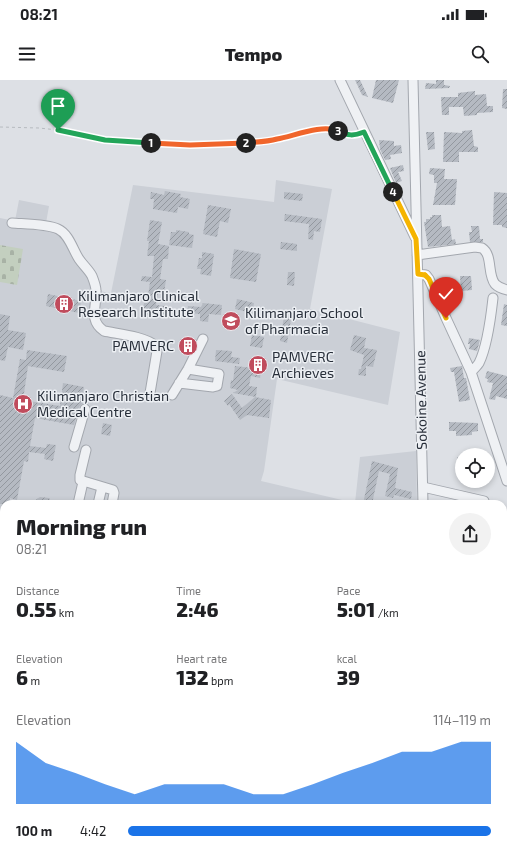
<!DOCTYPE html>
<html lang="en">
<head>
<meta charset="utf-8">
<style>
  body { margin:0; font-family:"Exo 2",sans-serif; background:#f2f2f2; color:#202124; height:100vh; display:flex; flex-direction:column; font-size:15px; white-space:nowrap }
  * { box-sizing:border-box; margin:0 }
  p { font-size:13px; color:#757577 }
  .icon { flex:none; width:22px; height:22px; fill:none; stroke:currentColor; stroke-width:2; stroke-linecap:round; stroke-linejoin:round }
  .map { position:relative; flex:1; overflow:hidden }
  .sheet { position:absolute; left:0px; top:420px; width:507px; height:354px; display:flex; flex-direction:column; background:#fff; border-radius:12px 12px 0 0; box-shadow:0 2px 6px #0003 }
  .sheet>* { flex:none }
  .controls { position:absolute; left:455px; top:368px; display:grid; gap:8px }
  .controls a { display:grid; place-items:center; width:40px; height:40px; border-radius:50%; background:#fff; box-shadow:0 2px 6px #0003; font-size:20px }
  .pin { position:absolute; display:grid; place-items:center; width:34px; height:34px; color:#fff; margin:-41px -17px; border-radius:50% 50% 50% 0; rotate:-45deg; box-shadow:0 0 4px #0007 }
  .pin .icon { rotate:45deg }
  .km { position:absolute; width:20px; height:20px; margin:-10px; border-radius:50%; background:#222; color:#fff; font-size:11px; line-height:20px; text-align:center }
  .round { display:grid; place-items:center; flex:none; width:42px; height:42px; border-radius:21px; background:#f2f2f2 }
  .headline { display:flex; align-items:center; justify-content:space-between; height:68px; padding:0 16px }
  h1 { font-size:22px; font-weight:800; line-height:30px }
  .stats { display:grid; grid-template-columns:repeat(3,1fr); gap:6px; height:68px; padding:4px 16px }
  .stats div { display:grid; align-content:center }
  .stats b { font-size:20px; font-weight:800 }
  .stats small { font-size:11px; font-weight:400 }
  .stats p { font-size:11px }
  .chart { height:112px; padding:8px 16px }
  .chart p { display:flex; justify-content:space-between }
  .chart svg { width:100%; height:72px; margin-top:4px; fill:#1a73e8; opacity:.7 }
  ul { padding:0 16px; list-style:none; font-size:13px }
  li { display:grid; grid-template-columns:64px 48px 1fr; align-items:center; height:30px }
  li i { height:10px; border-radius:5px; background:#1a73e8 }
  .status { display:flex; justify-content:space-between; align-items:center; height:28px; padding:0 20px; background:#fff; direction:ltr }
  .status svg { height:11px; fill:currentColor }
  header { display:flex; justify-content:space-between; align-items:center; height:52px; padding:0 16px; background:#fff; font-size:18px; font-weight:800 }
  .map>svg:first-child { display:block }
  .built { fill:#cbcfd6 }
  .cemetery { fill:url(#cemetery-stones) }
  .building { fill:url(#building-hatch) }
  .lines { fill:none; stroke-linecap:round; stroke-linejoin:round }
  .minor-casing { stroke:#a3a7ae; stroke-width:11 }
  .path { stroke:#b7bbc0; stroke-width:1; stroke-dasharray:3 3; stroke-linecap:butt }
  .minor { stroke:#eff1f4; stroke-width:9 }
  .split-1-casing { stroke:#fff; stroke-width:8 }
  .split-2-casing { stroke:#fff; stroke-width:8 }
  .split-3-casing { stroke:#fff; stroke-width:8 }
  .split-4-casing { stroke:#fff; stroke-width:8 }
  .split-5-casing { stroke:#fff; stroke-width:8 }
  .split-6-casing { stroke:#fff; stroke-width:8 }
  .split-1 { stroke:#22a559; stroke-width:5 }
  .split-2 { stroke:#f0652b; stroke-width:5 }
  .split-3 { stroke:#f0652b; stroke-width:5 }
  .split-4 { stroke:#22a559; stroke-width:5 }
  .split-5 { stroke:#f5b400; stroke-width:5 }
  .split-6 { stroke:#f5b400; stroke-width:5 }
  .labels { text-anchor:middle; stroke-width:3; stroke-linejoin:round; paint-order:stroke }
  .poi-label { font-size:14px; fill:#282f3a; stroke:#eceff3; text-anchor:start }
  .street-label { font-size:14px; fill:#282f3a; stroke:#eceff3 }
</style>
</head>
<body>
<div class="status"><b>08:21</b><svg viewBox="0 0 49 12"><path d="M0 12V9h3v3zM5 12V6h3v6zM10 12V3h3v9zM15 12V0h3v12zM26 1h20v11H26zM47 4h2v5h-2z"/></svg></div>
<header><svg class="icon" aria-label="menu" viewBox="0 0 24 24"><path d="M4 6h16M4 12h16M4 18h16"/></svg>Tempo<svg class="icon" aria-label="search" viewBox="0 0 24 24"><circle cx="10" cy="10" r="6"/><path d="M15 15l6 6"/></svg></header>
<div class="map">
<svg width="507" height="774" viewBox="0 0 507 774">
  <defs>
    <pattern id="cemetery-stones" width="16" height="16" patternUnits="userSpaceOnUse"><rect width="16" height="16" fill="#c3cfbf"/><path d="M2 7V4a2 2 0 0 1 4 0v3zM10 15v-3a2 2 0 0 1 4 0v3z" fill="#a8b2a5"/></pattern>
    <pattern id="building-hatch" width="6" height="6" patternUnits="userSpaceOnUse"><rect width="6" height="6" fill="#b5bac2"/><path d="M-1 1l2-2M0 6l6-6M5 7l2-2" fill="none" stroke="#93989f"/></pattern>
  </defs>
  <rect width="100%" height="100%" fill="#dde0e5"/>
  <!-- built -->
  <path class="built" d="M276 100 332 109 310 229 400 252 388 325 277 299 264 391 261 401 355 423 360 377 416 371 417 424H4V578L0 577V138L15 141 19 120 49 126 46 143 63 147 95 193 99 211 111 213 133 105 274 122Z"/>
  <!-- cemetery -->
  <path class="cemetery" d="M0 165 23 169 17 205 0 202Z"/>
  <!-- building -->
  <path class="building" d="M355 0H360L368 17 362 15Z
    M376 0H399L393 23 372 18Z
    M436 0H444V5L450 6 449 8 425 9 426 3 436 4Z
    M503 9H507V29L502 28Z
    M475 11V15L486 14 487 26H493V32L477 33V35L464 36 463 27H449V35H442L441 17H458V13Z
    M472 50 474 66 478 67V72H459V82H443L444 52 462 53V51Z
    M426 52H434L435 69 428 70Z
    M379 60 394 61V66L401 65 402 73 390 75 391 79 385 80 380 69Z
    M403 85 404 91 398 92 402 101 396 103 390 88Z
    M430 88 445 89 444 99H457L455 125H433L437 103H434V95L429 94Z
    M165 111 181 114 180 117 190 119 188 129 178 127 177 133 153 129 154 119H150L151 112 164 115Z
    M284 112 303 114 302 121 284 119Z
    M494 112 507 113V148L502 147V145H493Z
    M208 125 231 129 228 143 220 141 217 157 203 154Z
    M285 134 322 139 320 152 314 151 313 160 308 159 309 144 284 141Z
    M432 135H441L442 147 450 146 452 160 455 159 456 164 428 167 424 142H426V139H430V137H432Z
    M150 140 162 142 158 164 169 166 168 179H163L160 199 166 200 164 213 158 212 156 225 166 226 165 237 142 234 144 223H147L150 202 141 201 142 196 152 197 154 176H147L149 161H147Z
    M471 146H479L480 159H483V162H470L469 152H472Z
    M176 150 189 152V154L194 155 192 168 169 165 171 152H176Z
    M281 162 297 164V171L280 169Z
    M234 169 261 174 256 202 230 198Z
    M202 172 214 174 211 196 200 194 201 189H197L199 178H202Z
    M288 192H295L294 206 287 205Z
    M460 196H471L472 210 461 211Z
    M48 214 81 221 79 233 46 226Z
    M237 219 254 223 252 233 235 229Z
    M203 223 222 225 221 235 209 234 208 242 200 241V234L187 233 188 226 201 227Z
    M504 224 507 225V246L501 245Z
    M0 234 10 236 8 250 26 253 23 270 8 267 5 281 0 280Z
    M284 236 290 237 289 239H291L287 263 280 261Z
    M252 255 264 257 262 268 250 266Z
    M354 255 366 258 364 268 377 270 373 287 366 286V296L358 295 359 289H361L364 275 350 270Z
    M183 258 196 260 189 273 181 272Z
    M469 258 480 260 477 271 469 269 470 264H468Z
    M27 270 67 276 64 292 28 286 23 320 60 326 63 303 84 307 83 313H88L87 319 84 318 83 323 79 327 74 345 35 338 30 366 46 368 47 364 56 365 53 381 44 379 45 374 29 372 28 382 24 381 17 420 10 418V424H0V315L13 318 20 279 26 280Z
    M216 270 232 271 231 277 240 278 239 284 215 281Z
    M257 275 263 276 260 298 251 296 249 306 257 307 256 317 233 313 238 310 230 308 231 300 233 301 235 286 253 288 254 281H257Z
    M462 286 464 298H466L470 320 459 322 454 292H451L450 288Z
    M487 291 507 296V319L496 316 495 320 489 319 493 303 487 302 488 299 485 298Z
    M232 314 242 328 255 317 271 320 269 338 247 335 240 340 229 324 228 326 224 321Z
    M449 342 478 343V351L472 352V355L456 356V351H449Z
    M103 343 112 345 110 356 101 354Z
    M457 377H462V394H457Z
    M372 381 398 388 395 408 412 412 411 419 394 415 393 418 385 416 390 394 379 391 372 424H363Z
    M40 417 49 418 52 424H30Z"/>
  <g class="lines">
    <!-- minor casing -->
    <g class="minor-casing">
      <path id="minor" d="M340 0 415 157
        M413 0 423 424
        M12 143C25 144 47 144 58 149 69 154 73 170 79 179 83 185 89 190 92 196 94 201 96 206 96 211 97 226 88 240 104 251 118 254 144 256 156 266L157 271 150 313
        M417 175 475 167 482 168C493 175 487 194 495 204 498 207 503 209 507 210
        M418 194 426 195 429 199 446 238 471 292 507 401
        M471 292C474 289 477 286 479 283 487 267 491 236 493 218
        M179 303 213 307 217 306 219 294 188 289
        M172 315 188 289 203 259
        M74 367 85 329
        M86 370 80 395V400L113 410 114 413 112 424
        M423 407 484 421
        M78 424 83 402
        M98 424 102 407
        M0 478H4
        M503 511H507
        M0 583 4 584
        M503 595H507
        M503 741H507
        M360 770 388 774
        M442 770 443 774
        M302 771 303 770
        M80 774 81 770
        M240 774V770
        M341 774 342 770"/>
    </g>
    <!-- path -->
    <path class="path" d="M0 47 39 48 58 50 105 60 190 65 227 64 276 60 290 55 326 48 333 49 348 56 358 54
      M32 774 36 770"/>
    <!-- minor -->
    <use href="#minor" class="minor"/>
  </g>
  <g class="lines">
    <!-- split-1 casing -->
    <g class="split-1-casing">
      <path id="split-1" d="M58 50 105 60 151 63"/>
    </g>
    <!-- split-2 casing -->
    <g class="split-2-casing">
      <path id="split-2" d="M151 63 190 65 246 63"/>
    </g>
    <!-- split-3 casing -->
    <g class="split-3-casing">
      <path id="split-3" d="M246 63C256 62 267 62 277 59 294 56 322 44 338 51"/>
    </g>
    <!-- split-4 casing -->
    <g class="split-4-casing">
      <path id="split-4" d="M338 51C348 56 354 56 364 52L393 112"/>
    </g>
    <!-- split-5 casing -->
    <g class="split-5-casing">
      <path id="split-5" d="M393 112 416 159 418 194 425 195"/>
    </g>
    <!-- split-6 casing -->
    <g class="split-6-casing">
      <path id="split-6" d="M425 195 429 199 446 238"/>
    </g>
    <!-- split-1 -->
    <use href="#split-1" class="split-1"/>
    <!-- split-2 -->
    <use href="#split-2" class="split-2"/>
    <!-- split-3 -->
    <use href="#split-3" class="split-3"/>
    <!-- split-4 -->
    <use href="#split-4" class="split-4"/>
    <!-- split-5 -->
    <use href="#split-5" class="split-5"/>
    <!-- split-6 -->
    <use href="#split-6" class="split-6"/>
  </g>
  <!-- icons -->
  <defs>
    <g id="building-disc" transform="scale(1)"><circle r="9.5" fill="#c04c5d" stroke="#eceff3"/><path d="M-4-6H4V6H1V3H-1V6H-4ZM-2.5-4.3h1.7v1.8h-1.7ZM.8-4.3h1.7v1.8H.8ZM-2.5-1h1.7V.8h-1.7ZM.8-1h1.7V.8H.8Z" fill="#fff"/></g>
    <g id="school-disc" transform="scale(1)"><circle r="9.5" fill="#c04c5d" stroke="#eceff3"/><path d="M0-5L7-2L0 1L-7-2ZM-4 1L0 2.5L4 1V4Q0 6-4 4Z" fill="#fff"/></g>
    <g id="hospital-disc" transform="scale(1)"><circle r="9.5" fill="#c04c5d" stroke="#eceff3"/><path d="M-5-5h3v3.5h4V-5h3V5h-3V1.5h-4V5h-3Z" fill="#fff"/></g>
  </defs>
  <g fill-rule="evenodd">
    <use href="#building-disc" x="64" y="224"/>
    <use href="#school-disc" x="231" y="241"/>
    <use href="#building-disc" x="188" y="266"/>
    <use href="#building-disc" x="258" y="285"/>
    <use href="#hospital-disc" x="23" y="324"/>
  </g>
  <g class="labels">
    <!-- poi labels -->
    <g class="poi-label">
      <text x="78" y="221">Kilimanjaro Clinical<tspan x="78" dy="16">Research Institute</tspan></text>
      <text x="245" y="238">Kilimanjaro School<tspan x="245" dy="16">of Pharmacia</tspan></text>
      <text x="174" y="271" text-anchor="end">PAMVERC</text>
      <text x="272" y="282">PAMVERC<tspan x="272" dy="16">Archieves</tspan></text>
      <text x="37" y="321">Kilimanjaro Christian<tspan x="37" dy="16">Medical Centre</tspan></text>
    </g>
    <!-- street labels -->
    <g class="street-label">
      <text transform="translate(421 320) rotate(-91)" y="5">Sokoine Avenue</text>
    </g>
  </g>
</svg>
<div class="controls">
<a><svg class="icon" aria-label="locate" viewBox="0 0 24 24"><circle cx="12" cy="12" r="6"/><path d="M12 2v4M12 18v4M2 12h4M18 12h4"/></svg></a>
</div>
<div class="pin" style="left:58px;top:50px;background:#1e9e55"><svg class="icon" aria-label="arrive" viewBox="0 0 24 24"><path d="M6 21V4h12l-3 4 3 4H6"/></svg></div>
<div class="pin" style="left:446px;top:238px;background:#d93025"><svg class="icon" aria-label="check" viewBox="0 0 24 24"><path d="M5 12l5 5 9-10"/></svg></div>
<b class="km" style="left:151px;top:63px">1</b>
<b class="km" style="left:246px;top:63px">2</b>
<b class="km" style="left:338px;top:51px">3</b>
<b class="km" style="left:393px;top:112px">4</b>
<section class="sheet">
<div class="headline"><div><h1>Morning run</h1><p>08:21</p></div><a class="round"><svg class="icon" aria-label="share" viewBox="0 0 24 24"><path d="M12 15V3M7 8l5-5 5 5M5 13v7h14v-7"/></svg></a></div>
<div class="stats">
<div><p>Distance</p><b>0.55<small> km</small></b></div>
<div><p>Time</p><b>2:46</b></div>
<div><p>Pace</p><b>5:01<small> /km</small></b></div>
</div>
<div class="stats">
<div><p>Elevation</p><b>6<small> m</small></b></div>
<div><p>Heart rate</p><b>132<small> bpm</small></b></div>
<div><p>kcal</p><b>39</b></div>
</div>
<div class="chart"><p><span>Elevation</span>114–119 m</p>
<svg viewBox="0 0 160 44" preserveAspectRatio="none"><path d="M0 44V6L10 19L20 25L30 32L40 38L50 32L60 32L70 32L80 38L90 38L100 32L110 25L120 19L130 12L140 12L150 6L160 6V44z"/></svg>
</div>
<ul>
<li><b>100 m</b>4:42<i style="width:100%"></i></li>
</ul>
</section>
</div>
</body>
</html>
